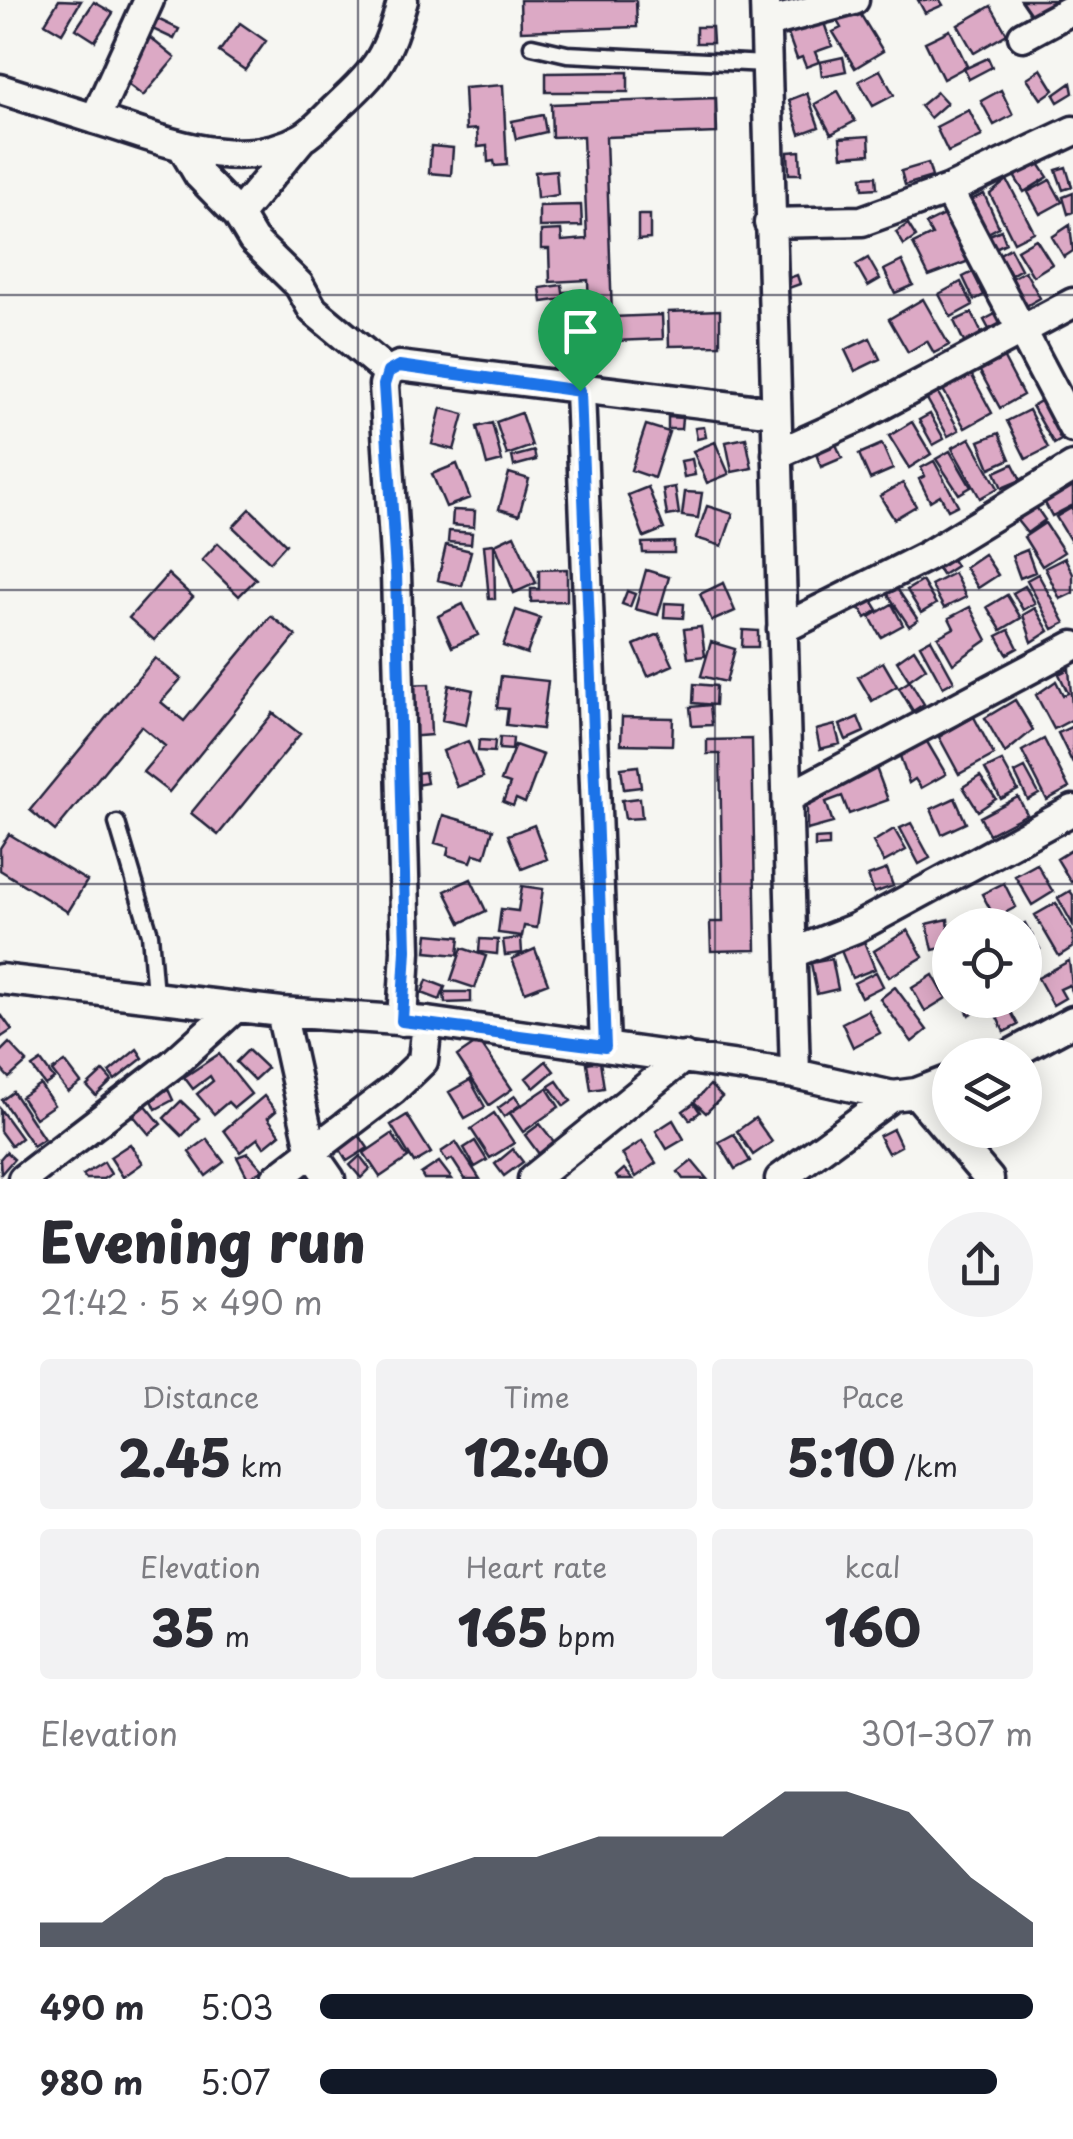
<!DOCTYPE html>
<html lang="en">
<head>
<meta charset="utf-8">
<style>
  body { margin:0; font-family:"Playpen Sans",sans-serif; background:#f2f2f3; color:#2b2b33; height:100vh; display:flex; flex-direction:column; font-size:38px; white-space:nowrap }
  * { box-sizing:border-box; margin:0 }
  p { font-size:32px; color:#7c7c81 }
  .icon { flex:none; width:55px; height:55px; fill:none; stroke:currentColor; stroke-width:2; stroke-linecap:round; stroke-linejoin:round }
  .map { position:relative; height:1179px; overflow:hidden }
  .sheet { display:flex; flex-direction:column; background:#fff; flex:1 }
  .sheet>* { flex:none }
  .controls { position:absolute; left:932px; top:908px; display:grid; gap:20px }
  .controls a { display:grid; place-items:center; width:110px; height:110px; border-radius:50%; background:#fff; box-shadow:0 5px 25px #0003; font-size:50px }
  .pin { position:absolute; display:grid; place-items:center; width:85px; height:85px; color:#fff; margin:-102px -42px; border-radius:50% 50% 50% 0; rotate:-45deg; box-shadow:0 0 10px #0007 }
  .pin .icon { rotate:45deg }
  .round { display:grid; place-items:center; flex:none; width:105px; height:105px; border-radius:52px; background:#f2f2f3 }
  .headline { display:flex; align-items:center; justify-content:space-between; height:170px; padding:0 40px }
  h1 { font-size:55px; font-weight:800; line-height:75px }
  .metrics { display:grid; grid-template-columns:repeat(3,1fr); gap:15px; height:170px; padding:10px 40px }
  .metrics div { display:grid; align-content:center; border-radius:10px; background:#f2f2f3; text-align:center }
  .metrics b { font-size:50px; font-weight:800 }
  .metrics small { font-size:28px; font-weight:400 }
  .metrics p { font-size:28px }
  .chart { height:280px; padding:20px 40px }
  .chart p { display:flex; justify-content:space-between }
  .chart svg { width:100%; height:180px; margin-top:10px; fill:#111827; opacity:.7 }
  ul { padding:0 40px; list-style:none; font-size:32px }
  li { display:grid; grid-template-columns:160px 120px 1fr; align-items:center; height:75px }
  li i { height:25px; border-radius:12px; background:#111827 }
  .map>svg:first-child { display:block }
  .building { fill:#dca9c5; stroke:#22223b; stroke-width:2.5 }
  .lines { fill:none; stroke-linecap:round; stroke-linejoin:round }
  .lane-casing { stroke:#22223b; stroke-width:21 }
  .street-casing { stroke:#22223b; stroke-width:35 }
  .lane { stroke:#f6f6f2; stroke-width:14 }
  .street { stroke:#f6f6f2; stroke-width:28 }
  .route-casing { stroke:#fff; stroke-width:20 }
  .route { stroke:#1a73e8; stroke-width:12 }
  .grid { fill:none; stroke:#22223b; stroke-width:2.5; stroke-opacity:0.55 }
</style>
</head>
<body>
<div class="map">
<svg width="1073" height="1179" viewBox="0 0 1073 1179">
  <rect width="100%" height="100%" fill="#f6f6f2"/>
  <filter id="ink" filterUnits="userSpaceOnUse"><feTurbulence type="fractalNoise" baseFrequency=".01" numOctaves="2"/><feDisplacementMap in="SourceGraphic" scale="20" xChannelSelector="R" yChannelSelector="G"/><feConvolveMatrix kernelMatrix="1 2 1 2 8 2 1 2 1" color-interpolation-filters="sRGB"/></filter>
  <g filter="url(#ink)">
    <!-- building -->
    <path class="building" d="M59 0 81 1 62 33 45 23Z
      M520 0H636L637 27 521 31Z
      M918 0H940L943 5 925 13Z
      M1021 0H1067L1034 19Z
      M94 2 113 13 95 41 76 29Z
      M991 6 1007 34 974 53 958 25Z
      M856 7 883 51 855 68 833 32 841 28 836 19Z
      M821 14 832 46 815 52 819 62 806 67 802 57 797 59 785 26Z
      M151 16 179 29 174 39 146 26Z
      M240 23 266 41 245 70 219 52Z
      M696 27H712L713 43H696Z
      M950 30 967 66 943 79 925 42Z
      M143 32 175 58 143 96 111 71Z
      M843 57 846 71 822 76 820 62Z
      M988 58 992 67 969 79 964 69Z
      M1041 69 1054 90 1041 99 1027 78Z
      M880 70 894 95 873 106 859 81Z
      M628 72V92H546V73Z
      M1071 83 1073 93 1058 102 1054 95Z
      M503 85 507 165 495 166 494 161 488 162 487 146 478 147 477 129 466 130 464 88Z
      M1001 90 1013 115 994 125 981 101Z
      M838 91 855 121 831 134 815 104Z
      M937 92 947 103 930 118 920 106Z
      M807 93 819 127 800 134 789 100Z
      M716 98 717 133 606 137 612 317 662 315 663 339 590 342 588 280 550 282 549 249H541V231L561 230 562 241 587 239 583 136 552 137 551 104Z
      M969 110 982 136 948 152 936 127Z
      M543 115 546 132 516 139 512 121Z
      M869 136 870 154 842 156 840 138Z
      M431 146 453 148 451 175 429 173Z
      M800 151 801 174H789L788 152Z
      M1034 156 1048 177 1024 192 1011 171Z
      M928 163 932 177 905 185 901 171Z
      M1066 167 1072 187 1063 190 1056 170Z
      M556 170 558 195 537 198 535 172Z
      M876 176 877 188 863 189 862 177Z
      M1007 180 1034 232 1014 242 990 194Z
      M1050 180 1062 202 1040 214 1028 192Z
      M1073 193V212L1068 214 1063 197Z
      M984 194 999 227 982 236 966 202Z
      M581 205 582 226 539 227V206Z
      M946 214 969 261 929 276 913 244 932 235 926 224Z
      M638 215H650V239L638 240Z
      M908 224 916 237 904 245 896 232Z
      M1070 225 1073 251 1064 257 1052 237Z
      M1001 230 1006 243 991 250 985 237Z
      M1036 239 1052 264 1033 276 1017 250Z
      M1010 248 1021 269 1009 276 998 255Z
      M868 258 880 279 868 286 856 265Z
      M902 261 913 285 895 293 884 270Z
      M1025 271 1040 298 1026 306 1010 279Z
      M973 272 984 295 974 300 963 277Z
      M797 275 800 284 789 288 786 279Z
      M961 282 973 305 951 317 939 294Z
      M562 285 564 299 542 302 540 288Z
      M586 291V324L566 325 565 292Z
      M923 299 949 345 934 353 927 341 908 352 889 319Z
      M720 310V345L669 346 668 312Z
      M999 312 1006 324 991 333 984 320Z
      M972 313 983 336 965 344 954 321Z
      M870 338 880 359 855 371 845 350Z
      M1000 351 1023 395 1000 408 976 364Z
      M970 372 992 413 965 428 942 388Z
      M938 393 959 430 948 436 927 399Z
      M1044 399 1066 437 1054 444 1032 406Z
      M441 408 464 414 454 450 432 444Z
      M1029 410 1048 448 1026 459 1007 421Z
      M521 413 532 446 507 455 496 422Z
      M930 414 944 439 933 445 919 420Z
      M668 417 682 418 681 429H668Z
      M912 422 931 454 909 468 889 436Z
      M492 423 502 461 487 465 477 427Z
      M646 425 669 432 654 478 631 470Z
      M704 427 706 437 697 439 695 428Z
      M999 433 1010 459 990 468 979 441Z
      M832 435 842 458 821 467 812 443Z
      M746 438 752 468 732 472 726 442Z
      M970 438 998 488 980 498 952 448Z
      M715 442 729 474 707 483 693 451Z
      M882 444 893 469 870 479 859 454Z
      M534 451 536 460 514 466 512 457Z
      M950 451 971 487 959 494 936 459Z
      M692 459 695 475 684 477 681 461Z
      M934 461 958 505 948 510 940 495 930 501 919 479 925 476 921 468Z
      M457 464 470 498 446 507 432 474Z
      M1013 464 1021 480 1002 488 995 472Z
      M509 473 529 479 519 515 499 509Z
      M903 483 916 506 894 519 880 496Z
      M1073 484V505L1052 516 1043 499Z
      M648 487 664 529 644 537 628 495Z
      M675 487 679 514 667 516 663 489Z
      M685 492 702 493 698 518 682 516Z
      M1034 504 1045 520 1027 533 1015 518Z
      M707 506 733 514 722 546 696 538Z
      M1073 507V538L1070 540 1056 517Z
      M250 509 286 544 270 562 233 527Z
      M453 510 475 511 474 527 452 525Z
      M1045 523 1064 552 1042 566 1024 537Z
      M449 531 472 533 471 544 448 542Z
      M514 535 536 583 514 593 495 544Z
      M674 542V553H643L642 543Z
      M218 543 256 579 239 596 202 560Z
      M494 544 495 599H489L484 545Z
      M446 545 471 551 462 586 438 580Z
      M1027 550 1035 572 1020 578 1012 556Z
      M947 551 956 566 942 575 932 560Z
      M984 554 998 575 978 588 965 567Z
      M1065 558 1073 574V593L1060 599 1045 568Z
      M567 569V601L531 602V589H539V570Z
      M646 570 669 577 658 615 635 609Z
      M954 573 966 597 944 608 931 585Z
      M168 574 193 597 154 640 129 618Z
      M1038 574 1065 623 1053 629 1027 580Z
      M922 581 936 604 921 613 907 590Z
      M723 583 735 611 712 621 700 594Z
      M894 584 918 620 909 626 885 590Z
      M1025 586 1035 603 1023 610 1013 593Z
      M627 591 635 594 630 607 622 604Z
      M868 594 878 610 866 618 856 601Z
      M1007 595 1021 618 1001 630 987 607Z
      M665 603 684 604 683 618 664 617Z
      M463 604 478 635 452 647 438 616Z
      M892 604 903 625 881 637 870 617Z
      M970 607 987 640 953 664 938 637 954 628 949 618Z
      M1035 608 1049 631 1032 642 1023 615Z
      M516 610 540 618 527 654 503 646Z
      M271 616 296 636 169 792 143 772 165 746 141 726 55 831 30 810 155 658 181 679 161 702 184 721Z
      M701 627 705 656 688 658 684 629Z
      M743 630 758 631V647H742Z
      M1009 630 1018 648 1007 654 997 636Z
      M659 634 673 665 648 676 634 645Z
      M931 639 954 681 943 687 920 645Z
      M711 642 735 649 726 682 701 676Z
      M914 649 926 668 909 680 897 661Z
      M883 662 897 686 872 701 858 677Z
      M1069 669 1073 719 1054 729 1036 695 1056 681 1063 695 1068 693 1059 674Z
      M501 676 548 681 542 729 506 725 508 709 497 708Z
      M910 681 924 704 913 711 899 688Z
      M429 684 431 735 407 737 404 685Z
      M694 684 716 686 715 705 693 703Z
      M449 685 473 690 466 725 442 720Z
      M1015 700 1033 730 1005 753 985 718Z
      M710 705 712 725 692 726 690 707Z
      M273 713 300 734 218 835 191 813Z
      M622 717 673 718 672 745 621 744Z
      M858 717 864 732 846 740 840 725Z
      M974 717 994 755 959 774 939 737Z
      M835 725 840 744 820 749 816 730Z
      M1073 726V764L1058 733Z
      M923 735 946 774 921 788 915 779 909 783 898 750Z
      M500 737 513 738 512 750 499 749Z
      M752 739 756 950 711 951 710 922H723L720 754H707V740Z
      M1044 739 1069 788 1047 800 1022 751Z
      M479 740 495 741 494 752 478 751Z
      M468 741 483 777 457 787 443 751Z
      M515 745 543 755 525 803 516 799 513 806 503 802 510 784 501 781Z
      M1002 761 1018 790 1001 799 985 769Z
      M875 765 888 800 849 814 842 796 826 802 833 823 807 830V798Z
      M638 766 641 787 624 789 621 768Z
      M1025 768 1039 794 1028 800 1015 773Z
      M425 772 427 783 410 786 408 774Z
      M980 776 996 799 978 811 963 787Z
      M1018 797 1027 814 989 834 980 817Z
      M640 798 642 818 625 819 622 800Z
      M955 798 966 823 942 834 931 809Z
      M443 815 493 829 485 857 474 854 471 862 447 855 449 847 435 843Z
      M911 823 930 858 919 864 900 828Z
      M534 825 547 859 522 869 508 835Z
      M894 829 906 850 884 862 873 842Z
      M9 834 87 881 68 912 0 870V848Z
      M829 838V846L815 847V839Z
      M1073 849V881L1071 882 1057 859Z
      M1037 864 1053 892 1032 905 1015 876Z
      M887 869 893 886 874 893 868 876Z
      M471 879 486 911 461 923 445 891Z
      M1004 883 1016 907 995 918 982 894Z
      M522 886 543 889 537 928 524 926 522 936 498 933 501 909 518 911Z
      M1070 891 1073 895V925L1058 898Z
      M1056 903 1073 933V947L1059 956 1035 915Z
      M948 919 950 946 933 950 927 924Z
      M1025 923 1040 949 1025 958V925H1021Z
      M908 930 923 957 889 977 874 951Z
      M428 934 460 937 458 955 426 952Z
      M521 938 522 953 505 955 503 940Z
      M480 939 498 940 497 954 479 952Z
      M863 939 875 969 852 978 840 948Z
      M462 948 486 956 475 988 451 980Z
      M535 949 548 983 525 992 512 959Z
      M832 959 838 989 817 994 811 963Z
      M1069 961 1073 993 1069 985 1060 989 1065 998 1053 1005 1038 978Z
      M876 972 883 986 861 997 854 983Z
      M933 975 946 998 925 1011 912 988Z
      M427 980 445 987 440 1000 422 993Z
      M895 987 927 1030 912 1042 880 999Z
      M444 992H471V1002L445 1003Z
      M962 1000H991L993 1003 969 1015Z
      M1009 1008 1018 1025 1004 1032 996 1015Z
      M868 1010 880 1033 853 1047 842 1023Z
      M2 1016 12 1030 0 1038V1018Z
      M479 1041 512 1089 489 1105 457 1056Z
      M9 1043 27 1062 9 1078 0 1068V1052Z
      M137 1049 143 1058 115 1080 109 1072Z
      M248 1050 267 1068 254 1080 236 1062Z
      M219 1054 251 1094 234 1108 228 1102 214 1114 197 1094 213 1081 210 1076 193 1089 184 1077Z
      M41 1061 54 1079 45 1085 32 1067Z
      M546 1061 554 1071 534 1088 526 1078Z
      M600 1061 604 1088 591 1090 587 1063Z
      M65 1062 81 1083 68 1092 52 1071Z
      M103 1071 112 1081 96 1096 87 1086Z
      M470 1080 485 1107 465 1118 449 1092Z
      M557 1081 571 1101 564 1106 549 1086Z
      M40 1084 54 1105 35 1118 21 1097Z
      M710 1085 722 1097 706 1113 694 1102Z
      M167 1087 173 1100 156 1109 150 1096Z
      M547 1088 559 1107 523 1132 510 1113Z
      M13 1092 44 1139 33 1146 2 1100Z
      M264 1096 276 1111 268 1118 280 1134 264 1147 258 1138 240 1152 224 1130Z
      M515 1096 521 1104 504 1117 498 1108Z
      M181 1101 199 1118 182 1136 164 1118Z
      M144 1103 161 1124 149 1134 132 1114Z
      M694 1103 700 1112 690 1120 683 1111Z
      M0 1109 21 1138 11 1146 0 1131Z
      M494 1113 514 1143 490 1158 471 1129Z
      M407 1115 431 1153 414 1163 391 1125Z
      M755 1118 772 1142 753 1155 737 1131Z
      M673 1120 684 1139 667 1149 656 1131Z
      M540 1124 555 1143 539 1154 525 1135Z
      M893 1129 901 1146 888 1153 879 1136Z
      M392 1134 408 1158 380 1177 364 1153Z
      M734 1134 750 1161 735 1169 719 1142Z
      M359 1135 368 1148 347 1161 339 1148Z
      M207 1139 224 1162 206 1176 189 1152Z
      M475 1141 487 1160 475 1167 464 1148Z
      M642 1141 656 1163 636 1177 622 1154Z
      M456 1142 480 1179H465L452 1159 447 1162 441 1152Z
      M130 1144 143 1163 123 1177 110 1157Z
      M513 1149 523 1162 504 1176 495 1164Z
      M6 1152 14 1159 1 1174 0 1159Z
      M248 1153 263 1170 248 1178 237 1157Z
      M360 1156 370 1169 361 1178 350 1165Z
      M692 1161 707 1179H683L678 1172Z
      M104 1162 111 1174 103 1179H86L83 1175Z
      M439 1162 452 1179H424L421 1174Z
      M624 1169 633 1179H618L616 1176Z"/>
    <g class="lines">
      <!-- lane casing -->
      <g class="lane-casing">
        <path id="lane" d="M532 46 567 54 766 64
          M117 823 150 934 155 994"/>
      </g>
      <!-- street casing -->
      <g class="street-casing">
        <path id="street" d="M765 0 795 1074
          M767 23 854 0
          M1023 36 1073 9
          M0 89 95 119 149 0
          M95 119C159 138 237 175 302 138 315 131 326 117 337 107 381 67 386 57 403 0
          M183 148 199 175 238 215 253 240 299 285 313 310 388 372
          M948 190 1073 428
          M238 215 302 138
          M769 223 862 221 948 190 1073 131
          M580 391 605 1047
          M777 454 859 417 1073 303
          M782 629 927 556 1073 467
          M789 797 1073 646
          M793 953 856 928 1073 810
          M0 979 281 1012 427 1022 795 1074 893 1096 916 1093 950 1080
          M281 1012 312 1153 330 1179
          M402 1021 406 951 396 573 384 385 388 372 399 366 775 412
          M1010 1055 1073 1021
          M916 1093 989 1179
          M23 1179 173 1064 236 1007
          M276 1179 394 1089 423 1061 427 1022
          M533 1179 684 1057
          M780 1179 893 1096"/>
      </g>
      <!-- lane -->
      <use href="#lane" class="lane"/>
      <!-- street -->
      <use href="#street" class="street"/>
    </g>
  </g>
  <g class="lines" filter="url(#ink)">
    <!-- route casing -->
    <g class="route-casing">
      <path id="route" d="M399 366 580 391 605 1047 402 1021 406 950 396 572 384 385 388 372Z"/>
    </g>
    <!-- route -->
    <use href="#route" class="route"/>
  </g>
  <!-- grid -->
  <path class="grid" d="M358 0V1179M715 0V1179M0 295H1073M0 590H1073M0 884H1073"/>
</svg>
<div class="controls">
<a><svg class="icon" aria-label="locate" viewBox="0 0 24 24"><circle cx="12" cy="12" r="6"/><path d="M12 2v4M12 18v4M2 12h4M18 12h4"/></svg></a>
<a><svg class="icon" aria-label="layers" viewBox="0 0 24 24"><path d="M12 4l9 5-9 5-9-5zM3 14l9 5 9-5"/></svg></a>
</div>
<div class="pin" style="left:580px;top:391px;background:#1e9e55"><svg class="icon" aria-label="arrive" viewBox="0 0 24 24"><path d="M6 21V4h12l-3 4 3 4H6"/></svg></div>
</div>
<section class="sheet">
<div class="headline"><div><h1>Evening run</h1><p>21:42 · 5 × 490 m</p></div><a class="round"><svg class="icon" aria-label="share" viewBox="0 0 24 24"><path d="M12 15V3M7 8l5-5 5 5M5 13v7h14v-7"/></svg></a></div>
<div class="metrics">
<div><p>Distance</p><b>2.45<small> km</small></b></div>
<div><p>Time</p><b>12:40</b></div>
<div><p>Pace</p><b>5:10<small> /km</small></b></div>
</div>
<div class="metrics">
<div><p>Elevation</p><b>35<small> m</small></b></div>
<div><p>Heart rate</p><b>165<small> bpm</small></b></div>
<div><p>kcal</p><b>160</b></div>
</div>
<div class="chart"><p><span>Elevation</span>301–307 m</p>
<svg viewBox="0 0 160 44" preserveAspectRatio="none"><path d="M0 44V38L10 38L20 27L30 22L40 22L50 27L60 27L70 22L80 22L90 17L100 17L110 17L120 6L130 6L140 11L150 27L160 38V44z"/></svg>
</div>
<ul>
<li><b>490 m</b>5:03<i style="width:100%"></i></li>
<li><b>980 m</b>5:07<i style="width:95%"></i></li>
</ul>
</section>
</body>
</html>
